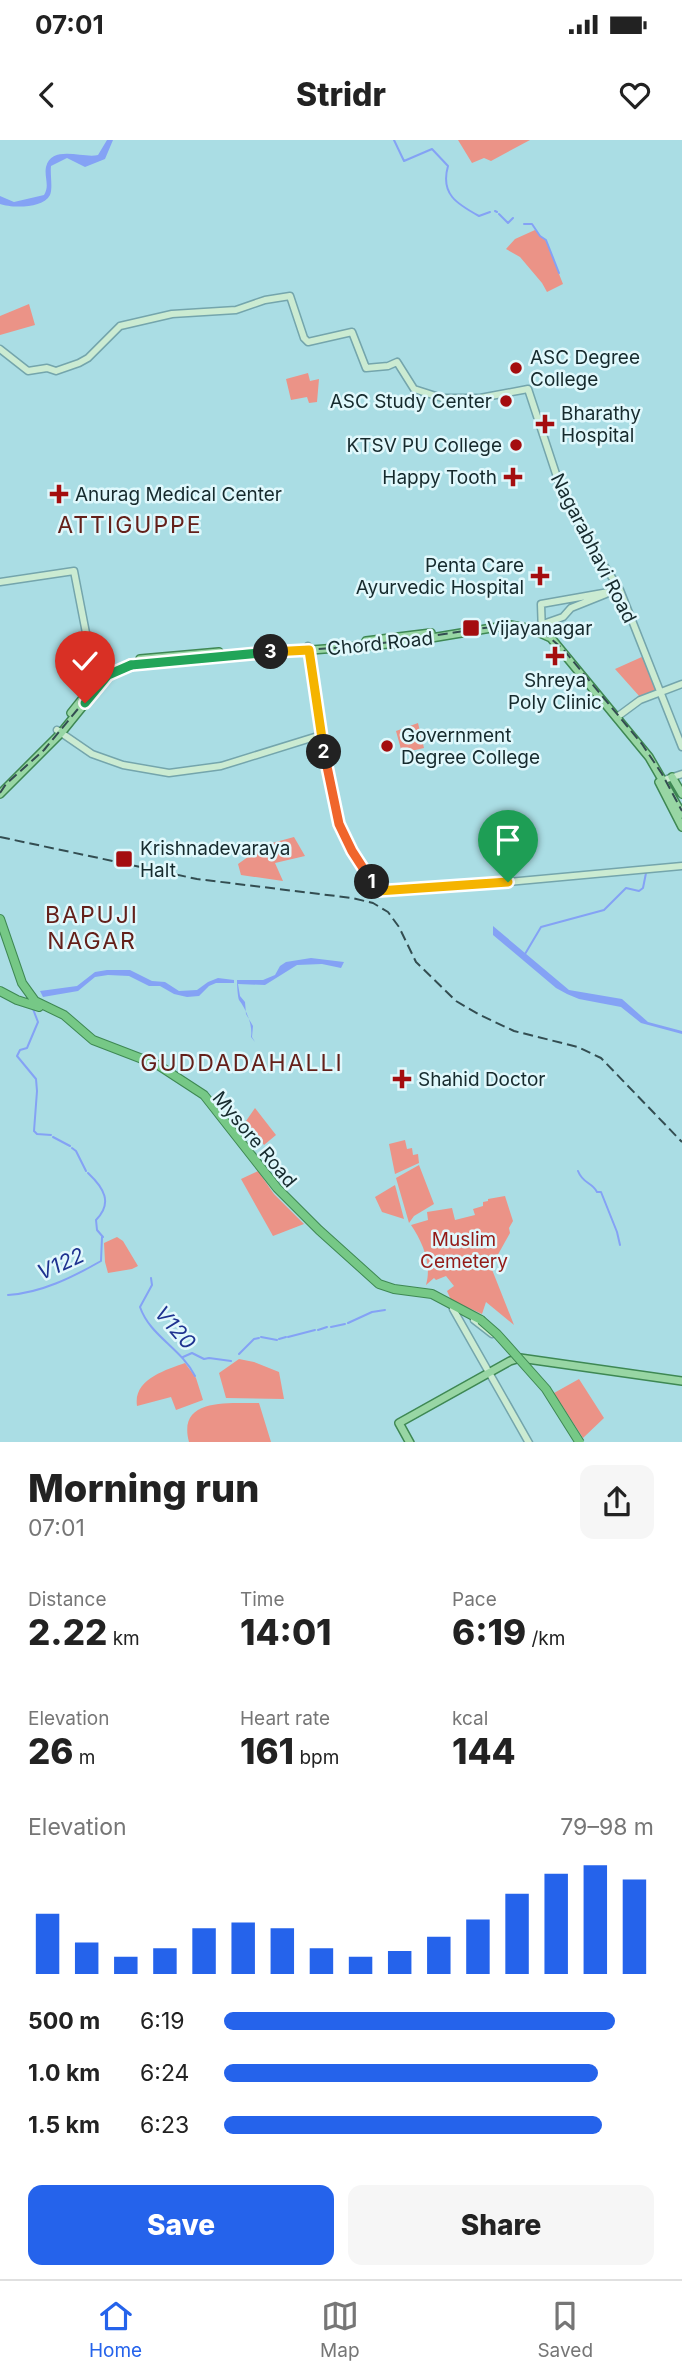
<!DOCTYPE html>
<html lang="en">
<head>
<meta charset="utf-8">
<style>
  body { margin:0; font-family:Inter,sans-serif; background:#f6f6f6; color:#222; height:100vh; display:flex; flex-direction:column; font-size:26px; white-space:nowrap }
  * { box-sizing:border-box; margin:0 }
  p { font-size:23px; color:#767676 }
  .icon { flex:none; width:38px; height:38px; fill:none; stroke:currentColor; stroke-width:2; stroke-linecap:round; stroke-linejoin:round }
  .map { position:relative; height:1302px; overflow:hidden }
  .panel { display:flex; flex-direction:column; background:#fff; flex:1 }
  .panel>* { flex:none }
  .pin { position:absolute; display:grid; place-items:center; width:60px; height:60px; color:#fff; margin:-72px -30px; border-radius:50% 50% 50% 0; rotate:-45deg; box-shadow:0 0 7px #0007 }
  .pin .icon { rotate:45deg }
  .km { position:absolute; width:35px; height:35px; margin:-18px; border-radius:50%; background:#222; color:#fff; font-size:19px; line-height:35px; text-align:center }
  .round { display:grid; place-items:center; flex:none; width:74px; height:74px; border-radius:14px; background:#f6f6f6 }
  .headline { display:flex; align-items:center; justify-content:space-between; height:119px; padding:0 28px }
  h1 { font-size:38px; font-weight:800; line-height:52px }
  .metrics { display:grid; grid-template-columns:repeat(3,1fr); gap:10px; height:119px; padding:7px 28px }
  .metrics div { display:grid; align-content:center }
  .metrics b { font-size:35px; font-weight:800 }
  .metrics small { font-size:19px; font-weight:400 }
  .metrics p { font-size:19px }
  .chart { height:196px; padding:14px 28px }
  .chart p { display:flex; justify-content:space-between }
  .chart svg { width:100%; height:126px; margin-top:7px; stroke:#2563eb; stroke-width:6 }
  .cta { display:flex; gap:14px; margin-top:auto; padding:14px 28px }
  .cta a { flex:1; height:80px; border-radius:14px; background:#2563eb; color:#fff; font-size:28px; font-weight:800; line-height:80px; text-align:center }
  .cta a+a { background:#f6f6f6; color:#222 }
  ul { padding:0 28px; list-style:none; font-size:23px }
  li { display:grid; grid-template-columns:112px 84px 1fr; align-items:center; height:52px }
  li i { height:18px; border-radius:9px; background:#2563eb }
  .status { display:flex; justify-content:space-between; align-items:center; height:49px; padding:0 35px; background:#fff; direction:ltr }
  .status svg { height:19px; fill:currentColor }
  header { display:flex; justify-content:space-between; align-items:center; height:91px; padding:0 28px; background:#fff; font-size:32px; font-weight:800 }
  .menu { display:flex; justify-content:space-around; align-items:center; height:98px; border-top:2px solid #e0e0e0; background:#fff; font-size:19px; color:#767676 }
  .menu a { display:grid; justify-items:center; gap:4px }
  .menu .active { color:#2563eb }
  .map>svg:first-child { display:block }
  .green { fill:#eb9387 }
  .water { fill:#84a2f5 }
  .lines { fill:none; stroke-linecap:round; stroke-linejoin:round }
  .stream { stroke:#84a2f5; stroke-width:2 }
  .secondary-casing { stroke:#74a5ac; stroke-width:9 }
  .primary-casing { stroke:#3e8853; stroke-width:10 }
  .trunk-casing { stroke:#3e8853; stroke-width:10 }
  .secondary { stroke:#cbebd2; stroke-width:6 }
  .primary { stroke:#98d6a4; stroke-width:7 }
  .trunk { stroke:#76c886; stroke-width:8 }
  .rail { stroke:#334d51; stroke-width:2; stroke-dasharray:10 5; stroke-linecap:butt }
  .trunk-bridge-casing { stroke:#3e8853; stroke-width:10; stroke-linecap:butt }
  .trunk-bridge { stroke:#76c886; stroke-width:8 }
  .split-1-casing { stroke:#fff; stroke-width:14 }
  .split-2-casing { stroke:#fff; stroke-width:14 }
  .split-3-casing { stroke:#fff; stroke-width:14 }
  .split-4-casing { stroke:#fff; stroke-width:14 }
  .split-5-casing { stroke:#fff; stroke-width:14 }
  .split-1 { stroke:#f5b400; stroke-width:9 }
  .split-2 { stroke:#f0652b; stroke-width:9 }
  .split-3 { stroke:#f5b400; stroke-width:9 }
  .split-4 { stroke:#22a559; stroke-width:9 }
  .split-5 { stroke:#22a559; stroke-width:9 }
  .poi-dot { fill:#a40d0f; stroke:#e0f8fc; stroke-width:2.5 }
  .labels { text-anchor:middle; stroke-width:5; stroke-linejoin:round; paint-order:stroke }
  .poi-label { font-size:19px; fill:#162a2d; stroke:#e0f8fc; text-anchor:start }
  .street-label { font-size:19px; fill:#162a2d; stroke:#e0f8fc }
  .park-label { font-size:19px; fill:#931b17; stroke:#e0f8fc }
  .water-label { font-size:21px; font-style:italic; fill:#1e3290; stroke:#e0f8fc }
  .quarter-label { font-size:23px; letter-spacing:2px; fill:#64201a; stroke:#e0f8fc }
</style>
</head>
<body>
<div class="status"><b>07:01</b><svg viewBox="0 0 49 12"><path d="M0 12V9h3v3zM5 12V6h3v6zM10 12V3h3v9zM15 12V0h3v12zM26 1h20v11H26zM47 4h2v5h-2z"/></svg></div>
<header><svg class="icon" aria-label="back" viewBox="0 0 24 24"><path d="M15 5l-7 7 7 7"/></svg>Stridr<svg class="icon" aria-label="heart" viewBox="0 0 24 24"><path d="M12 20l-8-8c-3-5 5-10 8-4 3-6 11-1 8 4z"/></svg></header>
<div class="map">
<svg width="682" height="1303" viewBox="0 0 682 1303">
  <rect width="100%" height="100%" fill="#aadde4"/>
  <!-- green -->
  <path class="green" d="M458 0H530L491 21 484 18 472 23Z
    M535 90 546 101 563 144 547 152 542 143 520 117 506 109 515 99Z
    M29 164 35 185 0 195V176Z
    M308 233 310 241 319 239 317 262 309 263 307 257 291 260 286 239Z
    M644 516 658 551 640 557 615 529Z
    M418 583 424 608 402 613 396 591Z
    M294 697 305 716 275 723 283 741 241 735 238 724 265 705Z
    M255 968 276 995 264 1005 246 981Z
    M405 1000 407 1009 412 1008 413 1015 418 1014 419 1023 395 1034 389 1004Z
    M419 1025 434 1064 414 1076 409 1083 396 1038Z
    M258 1031 274 1054 304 1084 273 1096 241 1039Z
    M395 1045 404 1079 382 1072 375 1057Z
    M505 1056 513 1081 509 1088 510 1093 491 1127 514 1185 486 1162 482 1174 451 1160 447 1151 454 1146 446 1136 436 1140 434 1138 426 1145C432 1124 423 1103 411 1085L428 1080 427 1072 452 1068 455 1080 475 1075 473 1069 483 1066V1062L488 1061V1059Z
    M117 1097 123 1101 138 1126 132 1129 108 1133 105 1122 104 1103Z
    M239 1219 254 1222 279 1232 284 1259 226 1258 219 1233Z
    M185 1223 196 1238 203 1260 176 1270 171 1257 137 1266C133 1239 166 1230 185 1223Z
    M579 1239 604 1278 583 1298 554 1253Z
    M259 1263 271 1302H189C177 1257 229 1264 259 1263Z"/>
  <!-- water -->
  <path class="water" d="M107 0H113L105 19 85 27 67 18 51 26C50 34 53 48 50 55 43 69 11 68 0 64V56L14 62 44 55C50 46 44 37 46 27 52 4 84 19 98 15Z
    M493 786 569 850 622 859 648 882 682 891V894L641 883 621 867 579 859 567 854 556 848 493 795Z
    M311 818 344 822 341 828 322 824 297 825 265 845 238 844 240 856 245 862 246 874 253 886 252 897 255 902 251 897C253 885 246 869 239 860 238 858 237 847 237 840H263L275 835 280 826 286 822Z
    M107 830H130L152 841 165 842 179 851 197 850 208 842 218 838 234 840V843H216L209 846 199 856 187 857 174 854 160 846H149L129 836 108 835 95 837 78 851 43 857 40 851 77 846 95 832Z"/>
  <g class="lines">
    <!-- stream -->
    <path class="stream" d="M394 0 404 21 432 9 448 26C440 54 457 64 479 76L490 72
      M495 71 497 72
      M499 74 508 83 513 78
      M524 84H532L540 96 546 100 559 133
      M525 814 541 787 604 770 626 748 639 751 643 748 646 733
      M33 869 38 882 27 908 20 910 17 916 36 939 37 951 34 991 37 994 51 995
      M53 997 70 1006
      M72 1008 76 1011 86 1031
      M578 1031C583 1044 592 1042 597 1052H601L617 1092 620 1105
      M88 1033C104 1048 113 1063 96 1080L97 1090 103 1097
      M151 1138 152 1145 140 1167C150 1196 181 1208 195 1236
      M8 1155C41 1153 73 1137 101 1121L102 1097
      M348 1183 372 1172 385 1170
      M331 1187 345 1184
      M318 1190 327 1187
      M261 1197 277 1200
      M288 1197 315 1190
      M279 1199 286 1197
      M239 1214 254 1199 259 1198
      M183 1217 192 1213 204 1219 209 1218 231 1221"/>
    <!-- secondary casing -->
    <g class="secondary-casing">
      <path id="secondary" d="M0 209 28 231 47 228 56 231 79 223 88 218 120 186 172 174 236 170 265 160 290 156 304 198 308 202 352 192 366 228 388 226 397 222 414 249 442 258H480L528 249 560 346 582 391 620 450 682 607
        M0 442 74 431 86 493 112 532
        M543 484 563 477 571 468 606 454
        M542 494 541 464 620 450
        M308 506 328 639 339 684 352 711 378 751 497 743 682 726
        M617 577 640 560 682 544
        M57 590 92 614 123 625 169 633 221 626 321 595
        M661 641 682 634
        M453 1169 529 1303
        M474 1180 492 1194"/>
    </g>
    <!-- primary casing -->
    <g class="primary-casing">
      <path id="primary" d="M366 501 431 493
        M140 519 219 512
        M71 573 103 533
        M672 637 682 654
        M659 642 682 687
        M0 654 61 593 108 535 134 524 401 503 510 485 531 489 551 498 649 617 682 674
        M410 1303 399 1283 510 1221 520 1218 682 1241"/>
    </g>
    <!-- trunk casing -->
    <g class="trunk-casing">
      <path id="trunk" d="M0 779 22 843 35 861 64 875 93 900 158 925 204 955 277 1048 319 1090 379 1144 394 1149 432 1154 481 1180
        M0 851 17 860 39 867"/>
    </g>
    <!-- secondary -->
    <use href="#secondary" class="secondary"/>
    <!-- primary -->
    <use href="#primary" class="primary"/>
    <!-- trunk -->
    <use href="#trunk" class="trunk"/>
    <!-- rail -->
    <path class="rail" d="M0 653 6 644 44 610 101 541 118 527 167 519 362 506 512 484 528 486 543 492 563 509 642 604 662 634 682 671
      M0 697 197 739 352 758 373 763 388 772 399 787 416 822 456 861 480 875 514 891 578 907 601 918 682 1002"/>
    <!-- trunk-bridge casing -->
    <g class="trunk-bridge-casing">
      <path id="trunk-bridge" d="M481 1180 497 1194 546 1249 580 1303"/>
    </g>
    <!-- trunk-bridge -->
    <use href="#trunk-bridge" class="trunk-bridge"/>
  </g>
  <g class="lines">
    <!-- split-1 casing -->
    <g class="split-1-casing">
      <path id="split-1" d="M372 742 378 751 508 742"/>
    </g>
    <!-- split-2 casing -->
    <g class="split-2-casing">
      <path id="split-2" d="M324 612 339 684 352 711 372 742"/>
    </g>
    <!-- split-3 casing -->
    <g class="split-3-casing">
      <path id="split-3" d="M271 512 309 510 324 612"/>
    </g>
    <!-- split-4 casing -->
    <g class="split-4-casing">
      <path id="split-4" d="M131 525 271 512"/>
    </g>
    <!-- split-5 casing -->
    <g class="split-5-casing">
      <path id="split-5" d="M85 563 108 535 131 525"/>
    </g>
    <!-- split-1 -->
    <use href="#split-1" class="split-1"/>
    <!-- split-2 -->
    <use href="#split-2" class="split-2"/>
    <!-- split-3 -->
    <use href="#split-3" class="split-3"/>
    <!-- split-4 -->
    <use href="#split-4" class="split-4"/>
    <!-- split-5 -->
    <use href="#split-5" class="split-5"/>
  </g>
  <!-- markers -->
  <g class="poi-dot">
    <circle cx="516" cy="228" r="7"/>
    <circle cx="506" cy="261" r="7"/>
    <path d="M541.5 273.5h7v7h7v7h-7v7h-7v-7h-7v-7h7z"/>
    <circle cx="516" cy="305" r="7"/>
    <path d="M509.5 326.5h7v7h7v7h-7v7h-7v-7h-7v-7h7z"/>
    <path d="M55.5 343.5h7v7h7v7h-7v7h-7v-7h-7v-7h7z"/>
    <path d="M536.5 425.5h7v7h7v7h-7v7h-7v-7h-7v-7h7z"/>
    <rect x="462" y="479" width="18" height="18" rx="3.5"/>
    <path d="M551.5 505.5h7v7h7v7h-7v7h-7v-7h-7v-7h7z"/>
    <circle cx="387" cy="606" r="7"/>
    <rect x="115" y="710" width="18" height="18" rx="3.5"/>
    <path d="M398.5 928.5h7v7h7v7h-7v7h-7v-7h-7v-7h7z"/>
  </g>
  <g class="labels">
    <!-- poi labels -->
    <g class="poi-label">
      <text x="530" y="224">ASC Degree<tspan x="530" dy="22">College</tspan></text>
      <text x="492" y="268" text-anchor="end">ASC Study Center</text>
      <text x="561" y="280">Bharathy<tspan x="561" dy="22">Hospital</tspan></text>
      <text x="502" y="312" text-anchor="end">KTSV PU College</text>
      <text x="497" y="344" text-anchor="end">Happy Tooth</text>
      <text x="75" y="361">Anurag Medical Center</text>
      <text x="524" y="432" text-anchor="end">Penta Care<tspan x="524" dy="22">Ayurvedic Hospital</tspan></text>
      <text x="487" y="495">Vijayanagar</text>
      <text x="555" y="547" text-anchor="middle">Shreya<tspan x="555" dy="22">Poly Clinic</tspan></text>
      <text x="401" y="602">Government<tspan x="401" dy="22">Degree College</tspan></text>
      <text x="140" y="715">Krishnadevaraya<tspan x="140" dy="22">Halt</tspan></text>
      <text x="418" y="946">Shahid Doctor</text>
    </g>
    <!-- street labels -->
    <g class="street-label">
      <text transform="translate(594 408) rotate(63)" y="7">Nagarabhavi Road</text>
      <text transform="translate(380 503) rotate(-6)" y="7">Chord Road</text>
      <text transform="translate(255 999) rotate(50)" y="7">Mysore Road</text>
    </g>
    <!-- park labels -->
    <g class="park-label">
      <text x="464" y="1106">Muslim<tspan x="464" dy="22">Cemetery</tspan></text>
    </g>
    <!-- water labels -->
    <g class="water-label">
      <text transform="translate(61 1124) rotate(-24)" y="7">V122</text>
      <text transform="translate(175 1188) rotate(49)" y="7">V120</text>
    </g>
    <!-- quarter labels -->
    <g class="quarter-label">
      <text x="130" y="393">ATTIGUPPE</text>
      <text x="92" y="783">BAPUJI<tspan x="92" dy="26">NAGAR</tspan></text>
      <text x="242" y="931">GUDDADAHALLI</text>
    </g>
  </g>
</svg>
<div class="pin" style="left:508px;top:742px;background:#1e9e55"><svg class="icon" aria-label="arrive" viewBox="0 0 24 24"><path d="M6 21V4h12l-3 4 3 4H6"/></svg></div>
<div class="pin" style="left:85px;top:563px;background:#d93025"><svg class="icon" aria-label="check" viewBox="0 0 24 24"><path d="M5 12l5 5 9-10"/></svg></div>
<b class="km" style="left:372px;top:742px">1</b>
<b class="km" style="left:324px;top:612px">2</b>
<b class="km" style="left:271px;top:512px">3</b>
</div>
<section class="panel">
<div class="headline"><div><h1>Morning run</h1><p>07:01</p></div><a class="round"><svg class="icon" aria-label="share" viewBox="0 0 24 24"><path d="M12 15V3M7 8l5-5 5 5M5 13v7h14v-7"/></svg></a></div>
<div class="metrics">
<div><p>Distance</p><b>2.22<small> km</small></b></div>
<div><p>Time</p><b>14:01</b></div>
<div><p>Pace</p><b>6:19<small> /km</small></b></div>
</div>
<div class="metrics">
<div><p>Elevation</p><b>26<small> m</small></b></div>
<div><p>Heart rate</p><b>161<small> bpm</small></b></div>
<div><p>kcal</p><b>144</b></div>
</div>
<div class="chart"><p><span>Elevation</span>79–98 m</p>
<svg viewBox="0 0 160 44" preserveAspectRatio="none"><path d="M5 44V23M15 44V33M25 44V38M35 44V35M45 44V28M55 44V26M65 44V28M75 44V35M85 44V38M95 44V36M105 44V31M115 44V25M125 44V16M135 44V9M145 44V6M155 44V11"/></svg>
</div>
<ul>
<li><b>500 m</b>6:19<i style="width:91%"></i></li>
<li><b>1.0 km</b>6:24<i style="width:87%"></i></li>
<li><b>1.5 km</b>6:23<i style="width:88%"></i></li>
</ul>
<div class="cta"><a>Save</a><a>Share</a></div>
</section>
<nav class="menu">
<a class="active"><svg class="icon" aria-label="home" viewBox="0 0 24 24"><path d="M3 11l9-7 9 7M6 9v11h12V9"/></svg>Home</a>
<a><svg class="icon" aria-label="map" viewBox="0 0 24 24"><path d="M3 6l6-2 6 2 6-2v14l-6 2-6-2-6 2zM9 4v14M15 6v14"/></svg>Map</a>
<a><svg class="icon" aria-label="saved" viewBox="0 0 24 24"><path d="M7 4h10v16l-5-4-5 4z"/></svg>Saved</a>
</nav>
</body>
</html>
